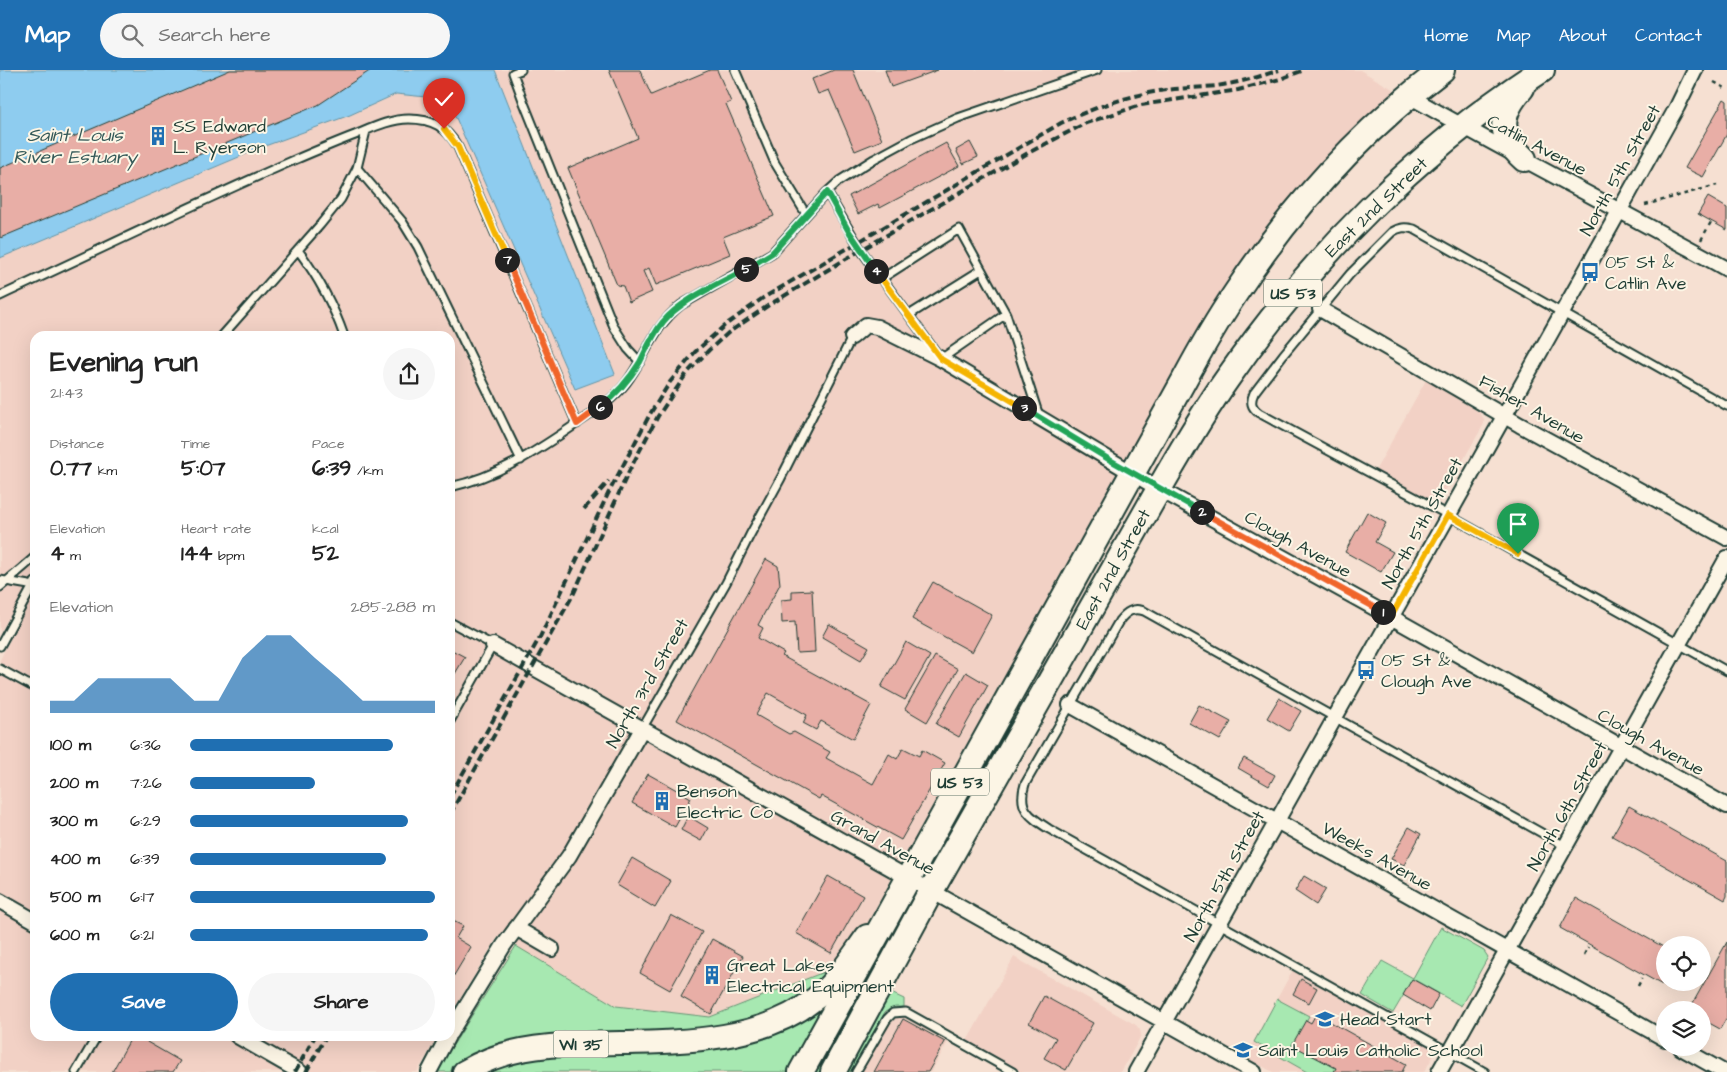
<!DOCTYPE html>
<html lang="en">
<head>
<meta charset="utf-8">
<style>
  body { margin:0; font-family:"Architects Daughter",sans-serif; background:#f6f6f6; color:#222; height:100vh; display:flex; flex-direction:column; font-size:19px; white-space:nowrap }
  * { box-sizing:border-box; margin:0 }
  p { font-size:16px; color:#767676 }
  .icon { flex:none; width:28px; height:28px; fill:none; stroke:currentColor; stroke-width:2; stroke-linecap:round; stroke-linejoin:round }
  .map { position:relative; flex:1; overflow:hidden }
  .sheet { position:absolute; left:30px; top:261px; width:425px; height:710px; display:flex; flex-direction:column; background:#fff; border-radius:15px; box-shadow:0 5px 20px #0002 }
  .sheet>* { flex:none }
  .controls { position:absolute; left:1656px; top:866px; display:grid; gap:10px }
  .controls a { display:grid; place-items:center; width:55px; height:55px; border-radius:50%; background:#fff; box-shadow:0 5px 20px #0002; font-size:25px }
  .pin { position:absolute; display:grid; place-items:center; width:42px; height:42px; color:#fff; margin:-51px -21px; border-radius:50% 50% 50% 0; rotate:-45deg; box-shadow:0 0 5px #0007 }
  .pin .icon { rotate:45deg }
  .km { position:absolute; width:25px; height:25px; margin:-12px; border-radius:50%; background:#222; color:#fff; font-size:14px; line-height:25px; text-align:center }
  .round { display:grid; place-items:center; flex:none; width:52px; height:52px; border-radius:26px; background:#f6f6f6 }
  .summary { display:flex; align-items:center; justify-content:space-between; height:85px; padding:0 20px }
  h1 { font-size:28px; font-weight:800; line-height:38px }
  .figures { display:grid; grid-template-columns:repeat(3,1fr); gap:8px; height:85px; padding:5px 20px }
  .figures div { display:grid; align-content:center }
  .figures b { font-size:21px; font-weight:800 }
  .figures small { font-size:14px; font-weight:400 }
  .figures p { font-size:14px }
  .chart { height:140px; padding:10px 20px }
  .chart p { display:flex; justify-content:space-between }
  .chart svg { width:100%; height:90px; margin-top:5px; fill:#1f6fb2; opacity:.7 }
  .primary-button { display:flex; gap:10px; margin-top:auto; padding:10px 20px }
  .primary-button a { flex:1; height:58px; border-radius:30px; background:#1f6fb2; color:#fff; font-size:20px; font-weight:800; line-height:58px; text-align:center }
  .primary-button a+a { background:#f6f6f6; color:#222 }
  ul { padding:0 20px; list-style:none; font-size:16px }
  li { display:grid; grid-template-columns:80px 60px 1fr; align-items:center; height:38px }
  li i { height:12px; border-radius:6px; background:#1f6fb2 }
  header { display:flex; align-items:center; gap:30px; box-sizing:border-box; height:70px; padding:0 25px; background:#1f6fb2; color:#fff }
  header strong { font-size:24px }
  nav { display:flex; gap:28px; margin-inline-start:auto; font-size:18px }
  .search { width:350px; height:45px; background:#f6f6f6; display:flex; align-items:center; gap:12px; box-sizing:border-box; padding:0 18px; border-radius:28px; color:#767676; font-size:19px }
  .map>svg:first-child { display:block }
  .built { fill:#f2d1c5 }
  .green { fill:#a7e8b1; stroke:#639272 }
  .water { fill:#8eccef; stroke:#6293a4 }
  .building { fill:#e8aea6; stroke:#1f3d34 }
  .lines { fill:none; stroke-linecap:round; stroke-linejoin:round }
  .service-casing { stroke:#1f3d34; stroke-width:11 }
  .minor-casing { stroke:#1f3d34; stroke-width:18 }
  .primary-casing { stroke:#1f3d34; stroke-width:26 }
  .trunk-casing { stroke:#1f3d34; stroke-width:28 }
  .path { stroke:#1f3d34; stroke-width:2.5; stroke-dasharray:4 4; stroke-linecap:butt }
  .service { stroke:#fcf5e5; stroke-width:7 }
  .minor { stroke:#fcf5e5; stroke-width:14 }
  .primary { stroke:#fcf5e5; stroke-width:22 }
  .trunk { stroke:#fcf5e5; stroke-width:24 }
  .rail { stroke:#1f3d34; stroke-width:4; stroke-dasharray:8 4; stroke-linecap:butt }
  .split-1-casing { stroke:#fff; stroke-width:10 }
  .split-2-casing { stroke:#fff; stroke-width:10 }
  .split-3-casing { stroke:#fff; stroke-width:10 }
  .split-4-casing { stroke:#fff; stroke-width:10 }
  .split-5-casing { stroke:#fff; stroke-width:10 }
  .split-6-casing { stroke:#fff; stroke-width:10 }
  .split-7-casing { stroke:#fff; stroke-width:10 }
  .split-8-casing { stroke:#fff; stroke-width:10 }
  .split-1 { stroke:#f5b400; stroke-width:6 }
  .split-2 { stroke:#f0652b; stroke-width:6 }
  .split-3 { stroke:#22a559; stroke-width:6 }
  .split-4 { stroke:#f5b400; stroke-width:6 }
  .split-5 { stroke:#22a559; stroke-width:6 }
  .split-6 { stroke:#22a559; stroke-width:6 }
  .split-7 { stroke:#f0652b; stroke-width:6 }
  .split-8 { stroke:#f5b400; stroke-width:6 }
  .labels { text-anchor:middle; stroke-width:4; stroke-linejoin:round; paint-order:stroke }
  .shield { fill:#fcf5e5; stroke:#617469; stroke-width:1 }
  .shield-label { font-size:16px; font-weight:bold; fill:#1f3d34 }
  .poi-label { font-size:18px; fill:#1f3d34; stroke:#fcf5e5; text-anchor:start }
  .street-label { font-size:18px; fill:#1f3d34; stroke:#fcf5e5 }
  .water-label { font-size:19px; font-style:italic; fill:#355a59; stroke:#fcf5e5 }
</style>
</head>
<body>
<header>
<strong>Map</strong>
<div class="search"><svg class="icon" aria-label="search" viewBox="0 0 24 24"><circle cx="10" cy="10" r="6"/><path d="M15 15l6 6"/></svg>Search here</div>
<nav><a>Home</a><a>Map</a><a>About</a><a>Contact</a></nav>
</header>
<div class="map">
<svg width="1727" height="1002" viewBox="0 0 1727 1002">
  <rect width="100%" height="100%" fill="#f6e0d2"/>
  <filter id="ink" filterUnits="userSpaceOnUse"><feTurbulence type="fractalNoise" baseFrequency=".02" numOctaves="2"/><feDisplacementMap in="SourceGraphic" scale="10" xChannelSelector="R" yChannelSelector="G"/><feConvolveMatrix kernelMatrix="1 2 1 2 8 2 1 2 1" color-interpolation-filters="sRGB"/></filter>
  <g filter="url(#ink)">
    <!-- built -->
    <path class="built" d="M495 0H1360L1396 21 1362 51 1324 89 1281 140 1229 210 1198 260 1092 448 855 875 839 896 710 947 616 936 498 866 450 945V266H35V966H438L417 1002H0V590L20 549 11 544 0 562V188L265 76 350 45 396 24 436 28 456 48 575 319 615 304Z
      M1426 310 1471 337 1480 343 1484 349V354L1437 435 1375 401Z
      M1014 887 1136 955 1140 960 1141 965 1136 975 1121 1002H1021L967 971Z
      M1294 898 1437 980 1424 1002H1273L1245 987Z
      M902 946 910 949 948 972 931 1002H861L892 949Z"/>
    <!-- green -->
    <path class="green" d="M907 832 909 834 906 844 880 891 824 1002H807Z
      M1441 857 1484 881 1488 887 1461 936 1413 909 1393 943 1362 925 1382 891 1413 908Z
      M516 876 616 936 710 947 839 896 811 923 738 956 470 989 449 1002H436Z
      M889 922 904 929V937H895L885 942 850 1002H842Z
      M1277 929 1309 946 1293 975 1336 998 1334 1002H1307L1254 972Z
      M821 941H823L788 1002H485L527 988 725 978C764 971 787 960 821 941Z"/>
    <!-- water -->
    <path class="water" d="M0 0H495L615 304 575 319 456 48 436 28 396 24 350 45 265 76 0 188Z"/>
    <!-- building -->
    <path class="building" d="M230 0H371L318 35 0 168V98Z
      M609 0H640L651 25 710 0H717L731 32 726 34 774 146 723 167 730 184 656 215 649 198 643 201 652 222 629 232 623 216 617 215 568 98 638 68Z
      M834 0H853L882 70 855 81 829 20 818 24 812 9Z
      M885 0H938L891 17Z
      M1724 29 1727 31V64L1703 107 1685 98Z
      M970 72 978 87 963 94 956 80Z
      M946 73 959 96 880 138 878 134 858 144 849 126Z
      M1708 127 1727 138V160L1698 144Z
      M1367 442 1386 453 1375 472 1393 482 1381 502 1345 482Z
      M766 489 778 496 780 514 758 555 763 558 758 568 784 583 782 586 871 635 853 669 821 651 816 660 803 653 807 645 768 623 756 645 789 664 794 662 830 682 826 688 873 714 889 684 897 689 903 678 919 686 922 680 945 693 901 770 821 726 819 729 677 650Z
      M933 512 992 545 972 582 912 549Z
      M812 520 815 582 797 583 795 552 782 553 781 530 792 529V521Z
      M829 554 869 577 861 590 822 567Z
      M906 572 930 586 905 630 881 617Z
      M450 579 465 587 450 612Z
      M935 586 958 599 927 652 905 639Z
      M966 602 988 615 959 667 936 654Z
      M1279 628 1301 641 1289 661 1267 648Z
      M1199 635 1231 652 1220 670 1189 653Z
      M1244 688 1275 705 1269 716 1238 698Z
      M648 704 691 728 675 757 632 733Z
      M1629 736 1727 791V826L1725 830 1612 766Z
      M688 746 708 758 701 771 681 760Z
      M1409 757 1421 764 1404 795 1391 789Z
      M632 788 671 811 655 838 617 815Z
      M828 806 863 826 831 883 796 863Z
      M1304 806 1326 819 1316 835 1295 821Z
      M1576 828 1665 878V912H1677L1673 921 1560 858Z
      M671 845 702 862 670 920 640 903Z
      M453 851 463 856 456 868 471 877 450 912V856Z
      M712 869 743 886 711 944 681 927Z
      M1727 872V947L1720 959 1702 949V940H1689Z
      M1301 909 1317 918 1309 933 1293 924Z
      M1412 909 1439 924 1430 941 1403 925Z
      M1044 926 1093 953 1066 1000 1044 988 1056 968 1029 953Z
      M1316 944 1406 994 1402 1002H1334L1336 998 1292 975 1306 950 1311 953Z
      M903 949 945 972 928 1002H874Z
      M132 966H148L147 972 180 991 173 1002H112Z"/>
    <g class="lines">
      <!-- service casing -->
      <g class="service-casing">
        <path id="service" d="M521 0 513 3 524 33 614 257 628 279 640 292
          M735 0 775 93 806 144
          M357 98 402 151 418 177 521 390
          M827 122 861 180 941 289 1006 244
          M298 180C318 207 333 234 344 266
          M881 209 959 159 1006 244 1039 346
          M0 226C97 181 194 134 292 91 313 82 334 73 355 65 372 58 390 49 409 49 433 49 446 57 458 77L577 354
          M909 245 981 200
          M222 266 320 155 341 129 357 98 366 61
          M1727 336 1414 159C1405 157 1400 157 1392 162L1350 204 1283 285 1254 323C1250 332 1251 337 1259 343L1448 445 1727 601
          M450 417C497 407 537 381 576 354 594 342 613 330 626 313 646 286 653 257 681 235L772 183 827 122 839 111 874 89 911 69 958 48 1097 0
          M0 510 29 515 35 518
          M0 517 35 487
          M450 552 493 575 450 651
          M0 576 35 512
          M0 599 35 618
          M642 659 726 513 750 465 781 408 852 267
          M76 1002 97 966
          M856 1002 887 949 893 943 906 942 1013 1002
          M1485 1002 1049 759C1030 747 1017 739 1025 714L1119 551C1126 542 1133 537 1144 541L1565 776"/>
      </g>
      <!-- minor casing -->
      <g class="minor-casing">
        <path id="minor" d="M1409 26C1514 86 1622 141 1727 199
          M1320 239 1520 355 1727 468
          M852 267 866 255 877 257 941 289 1159 419 1391 547 1727 736
          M493 575 1254 1002
          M1070 635 1665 969
          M0 831 35 851
          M516 858 552 879
          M450 963 504 875 569 786 642 659
          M237 966 300 1002
          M1681 978 1724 1002
          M429 1002 448 966
          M1136 1002 1612 154 1677 37 1695 0
          M1439 1002 1727 488"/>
      </g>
      <!-- primary casing -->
      <g class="primary-casing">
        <path id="primary" d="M464 1002C502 979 542 975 585 974 659 971 755 978 816 928 837 911 851 888 867 866"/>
      </g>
      <!-- trunk casing -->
      <g class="trunk-casing">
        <path id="trunk" d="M1522 18C1498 45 1498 65 1524 89
          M801 1002 1183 312C1199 282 1216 252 1235 224 1291 139 1361 61 1442 0
          M833 1002 931 821 1159 419C1181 381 1202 344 1227 309 1311 188 1418 80 1542 0"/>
      </g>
      <!-- path -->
      <path class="path" d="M1714 12 1727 19
        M1645 135 1717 115
        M1701 170 1711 152
        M1584 885 1588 877
        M1638 916 1642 908"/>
      <!-- service -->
      <use href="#service" class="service"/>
      <!-- minor -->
      <use href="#minor" class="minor"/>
      <!-- primary -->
      <use href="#primary" class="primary"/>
      <!-- trunk -->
      <use href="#trunk" class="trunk"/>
      <!-- rail -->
      <path class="rail" d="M584 439 609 411
        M450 726 540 567 608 424 650 344 670 312 695 282 724 256 763 228 1061 53C1093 38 1124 27 1159 21 1178 18 1197 18 1216 16 1238 13 1259 7 1279 0
        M450 744 574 523 628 403 658 346 687 303 709 280 728 263 769 235 861 180 1028 83 1086 53 1141 35 1238 20 1280 9 1304 0
        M295 1002 315 966
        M306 1002 326 966"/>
    </g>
  </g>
  <g class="lines" filter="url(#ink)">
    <!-- split-1 casing -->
    <g class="split-1-casing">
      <path id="split-1" d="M1383 542 1391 547 1448 445 1518 484"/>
    </g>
    <!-- split-2 casing -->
    <g class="split-2-casing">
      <path id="split-2" d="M1202 442 1383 542"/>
    </g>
    <!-- split-3 casing -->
    <g class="split-3-casing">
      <path id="split-3" d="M1024 338 1110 390 1202 442"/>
    </g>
    <!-- split-4 casing -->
    <g class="split-4-casing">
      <path id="split-4" d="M876 201 941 289 1024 338"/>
    </g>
    <!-- split-5 casing -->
    <g class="split-5-casing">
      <path id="split-5" d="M746 199 772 183 827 122 848 160 876 201"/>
    </g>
    <!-- split-6 casing -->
    <g class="split-6-casing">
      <path id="split-6" d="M600 337C617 324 629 310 640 292 647 278 653 264 663 252 680 230 721 213 746 199"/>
    </g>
    <!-- split-7 casing -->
    <g class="split-7-casing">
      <path id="split-7" d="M507 190 577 354 600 337"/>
    </g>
    <!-- split-8 casing -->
    <g class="split-8-casing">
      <path id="split-8" d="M444 59 458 77 507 190"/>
    </g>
    <!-- split-1 -->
    <use href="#split-1" class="split-1"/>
    <!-- split-2 -->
    <use href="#split-2" class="split-2"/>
    <!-- split-3 -->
    <use href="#split-3" class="split-3"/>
    <!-- split-4 -->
    <use href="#split-4" class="split-4"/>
    <!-- split-5 -->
    <use href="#split-5" class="split-5"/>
    <!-- split-6 -->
    <use href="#split-6" class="split-6"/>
    <!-- split-7 -->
    <use href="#split-7" class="split-7"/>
    <!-- split-8 -->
    <use href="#split-8" class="split-8"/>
  </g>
  <!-- icons -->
  <defs>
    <g id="building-bare" transform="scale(1.5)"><path d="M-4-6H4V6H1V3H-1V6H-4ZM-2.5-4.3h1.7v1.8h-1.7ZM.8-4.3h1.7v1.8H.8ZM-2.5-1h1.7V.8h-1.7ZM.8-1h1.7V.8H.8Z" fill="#1f6fb2" stroke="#fcf5e5" stroke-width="2.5" paint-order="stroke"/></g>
    <g id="bus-bare" transform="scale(1.5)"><path d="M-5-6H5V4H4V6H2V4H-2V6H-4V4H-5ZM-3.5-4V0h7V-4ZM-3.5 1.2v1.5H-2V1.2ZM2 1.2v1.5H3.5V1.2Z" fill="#1f6fb2" stroke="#fcf5e5" stroke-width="2.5" paint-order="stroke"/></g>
    <g id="school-bare" transform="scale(1.5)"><path d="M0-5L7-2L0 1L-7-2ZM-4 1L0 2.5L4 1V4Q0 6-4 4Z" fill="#1f6fb2" stroke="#fcf5e5" stroke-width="2.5" paint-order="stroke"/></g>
  </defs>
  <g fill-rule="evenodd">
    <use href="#building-bare" x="158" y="66"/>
    <use href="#bus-bare" x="1590" y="202"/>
    <use href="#bus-bare" x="1366" y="600"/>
    <use href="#building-bare" x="662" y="731"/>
    <use href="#building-bare" x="712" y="905"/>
    <use href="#school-bare" x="1325" y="949"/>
    <use href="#school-bare" x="1243" y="980"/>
  </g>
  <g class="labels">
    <!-- shield labels -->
    <g class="shield">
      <rect x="1264" y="209.5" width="58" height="27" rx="4"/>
      <rect x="931" y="698.5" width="58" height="27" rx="4"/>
      <rect x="553.5" y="960.5" width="55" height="27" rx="4"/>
    </g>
    <g class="shield-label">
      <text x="1293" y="229">US 53</text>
      <text x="960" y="718">US 53</text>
      <text x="581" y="980">WI 35</text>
    </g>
    <!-- poi labels -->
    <g class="poi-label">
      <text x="173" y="62">SS Edward<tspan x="173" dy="21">L. Ryerson</tspan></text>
      <text x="1605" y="198">05 St &amp;<tspan x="1605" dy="21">Catlin Ave</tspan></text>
      <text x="1381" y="596">05 St &amp;<tspan x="1381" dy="21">Clough Ave</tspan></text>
      <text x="677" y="727">Benson<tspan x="677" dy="21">Electric Co</tspan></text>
      <text x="727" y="901">Great Lakes<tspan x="727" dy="21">Electrical Equipment</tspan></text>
      <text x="1340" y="955">Head Start</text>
      <text x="1258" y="986">Saint Louis Catholic School</text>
    </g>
    <!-- street labels -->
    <g class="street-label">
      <text transform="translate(1537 75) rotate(28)" y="6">Catlin Avenue</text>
      <text transform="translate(1620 100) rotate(-61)" y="6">North 5th Street</text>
      <text transform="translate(1376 137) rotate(-44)" y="6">East 2nd Street</text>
      <text transform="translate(1532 339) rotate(30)" y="6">Fisher Avenue</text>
      <text transform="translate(1422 453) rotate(-61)" y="6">North 5th Street</text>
      <text transform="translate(1298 474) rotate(29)" y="6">Clough Avenue</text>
      <text transform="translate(1113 499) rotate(-61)" y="6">East 2nd Street</text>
      <text transform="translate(647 613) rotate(-60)" y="6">North 3rd Street</text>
      <text transform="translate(1651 672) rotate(29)" y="6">Clough Avenue</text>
      <text transform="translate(1567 736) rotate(-61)" y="6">North 6th Street</text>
      <text transform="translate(883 772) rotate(29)" y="6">Grand Avenue</text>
      <text transform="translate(1377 786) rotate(29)" y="6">Weeks Avenue</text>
      <text transform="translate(1224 806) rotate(-61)" y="6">North 5th Street</text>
    </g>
    <!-- water labels -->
    <g class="water-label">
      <text x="75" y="71">Saint Louis<tspan x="75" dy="22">River Estuary</tspan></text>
    </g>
  </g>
</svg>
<div class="controls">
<a><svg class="icon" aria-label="locate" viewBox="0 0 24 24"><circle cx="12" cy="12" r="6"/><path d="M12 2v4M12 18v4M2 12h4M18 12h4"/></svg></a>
<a><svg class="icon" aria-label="layers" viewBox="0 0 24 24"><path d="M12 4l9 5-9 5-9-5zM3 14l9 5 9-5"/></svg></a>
</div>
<div class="pin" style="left:1518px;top:484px;background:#1e9e55"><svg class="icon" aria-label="arrive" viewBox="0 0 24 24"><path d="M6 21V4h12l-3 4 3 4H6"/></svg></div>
<div class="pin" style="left:444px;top:59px;background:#d93025"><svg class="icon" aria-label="check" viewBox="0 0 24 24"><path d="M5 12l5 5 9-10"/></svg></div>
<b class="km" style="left:1383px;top:542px">1</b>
<b class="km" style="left:1202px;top:442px">2</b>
<b class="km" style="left:1024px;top:338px">3</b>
<b class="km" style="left:876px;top:201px">4</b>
<b class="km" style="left:746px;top:199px">5</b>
<b class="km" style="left:600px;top:337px">6</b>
<b class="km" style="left:507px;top:190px">7</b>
<section class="sheet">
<div class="summary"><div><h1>Evening run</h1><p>21:43</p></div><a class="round"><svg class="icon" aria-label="share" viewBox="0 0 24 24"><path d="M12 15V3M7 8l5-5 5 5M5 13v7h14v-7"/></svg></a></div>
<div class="figures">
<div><p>Distance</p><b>0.77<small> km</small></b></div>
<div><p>Time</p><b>5:07</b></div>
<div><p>Pace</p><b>6:39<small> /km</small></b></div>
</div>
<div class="figures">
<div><p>Elevation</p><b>4<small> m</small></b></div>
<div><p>Heart rate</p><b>144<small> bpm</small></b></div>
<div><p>kcal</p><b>52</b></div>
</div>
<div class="chart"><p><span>Elevation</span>285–288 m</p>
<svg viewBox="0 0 160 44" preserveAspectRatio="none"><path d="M0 44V38L10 38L20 27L30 27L40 27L50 27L60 38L70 38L80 17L90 6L100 6L110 17L120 27L130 38L140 38L150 38L160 38V44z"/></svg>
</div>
<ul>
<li><b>100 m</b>6:36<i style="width:83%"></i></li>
<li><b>200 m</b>7:26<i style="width:51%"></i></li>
<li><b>300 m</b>6:29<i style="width:89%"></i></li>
<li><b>400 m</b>6:39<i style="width:80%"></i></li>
<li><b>500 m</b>6:17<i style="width:100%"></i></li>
<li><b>600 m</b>6:21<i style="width:97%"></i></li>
</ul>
<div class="primary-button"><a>Save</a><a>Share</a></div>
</section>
</div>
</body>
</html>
